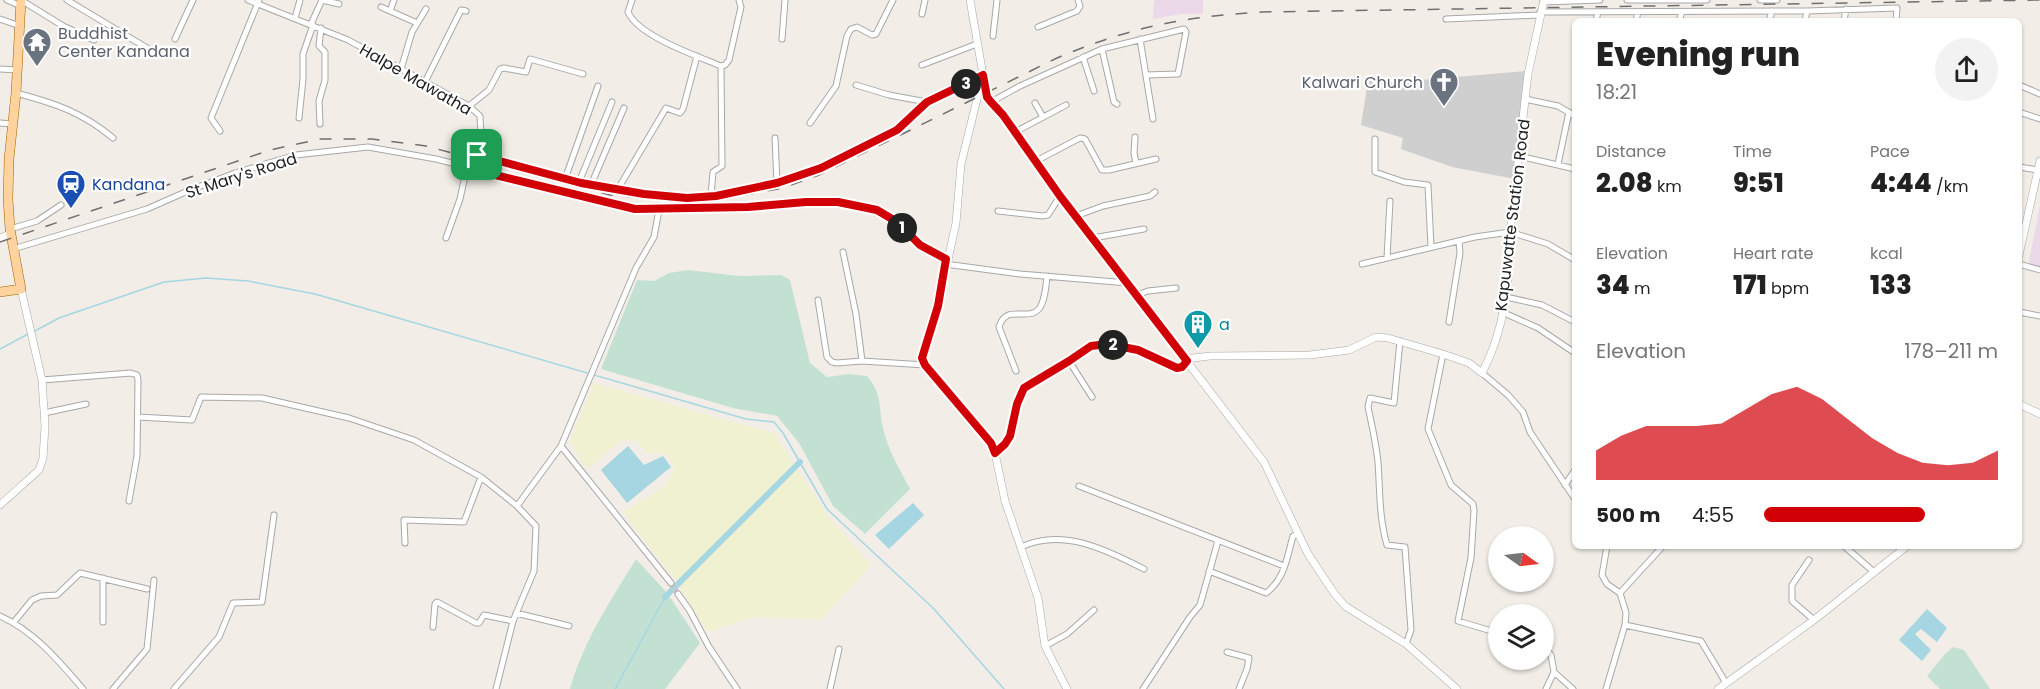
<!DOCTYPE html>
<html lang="en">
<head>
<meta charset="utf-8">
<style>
  body { margin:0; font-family:Poppins,sans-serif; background:#f2f2f2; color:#222; height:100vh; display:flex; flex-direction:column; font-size:22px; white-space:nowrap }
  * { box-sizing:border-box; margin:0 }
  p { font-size:20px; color:#767676 }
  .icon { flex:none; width:33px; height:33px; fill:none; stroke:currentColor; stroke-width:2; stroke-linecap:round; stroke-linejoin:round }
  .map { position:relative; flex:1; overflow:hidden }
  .side { position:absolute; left:1572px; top:18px; width:450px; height:531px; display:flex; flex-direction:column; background:#fff; border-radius:9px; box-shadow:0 2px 4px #0004 }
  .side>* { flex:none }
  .needle { width:39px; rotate:104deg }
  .tools { position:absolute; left:1488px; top:526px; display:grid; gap:12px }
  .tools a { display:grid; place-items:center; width:66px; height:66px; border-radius:50%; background:#fff; box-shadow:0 2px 4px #0004; font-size:30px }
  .pin { position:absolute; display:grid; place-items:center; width:51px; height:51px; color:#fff; margin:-26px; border-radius:12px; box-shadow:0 3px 9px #0006 }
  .km { position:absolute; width:30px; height:30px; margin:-15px; border-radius:50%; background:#222; color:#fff; font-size:16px; line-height:30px; text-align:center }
  .round { display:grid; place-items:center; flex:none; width:63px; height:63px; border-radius:32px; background:#f2f2f2 }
  .summary { display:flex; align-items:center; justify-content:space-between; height:102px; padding:0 24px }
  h1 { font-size:33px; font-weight:800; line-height:45px }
  .figures { display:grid; grid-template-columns:repeat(3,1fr); gap:9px; height:102px; padding:6px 24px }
  .figures div { display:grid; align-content:center }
  .figures b { font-size:26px; font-weight:800 }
  .figures small { font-size:16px; font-weight:400 }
  .figures p { font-size:16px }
  .chart { height:168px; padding:12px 24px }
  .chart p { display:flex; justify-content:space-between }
  .chart svg { width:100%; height:108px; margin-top:6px; fill:#d10007; opacity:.7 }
  ul { padding:0 24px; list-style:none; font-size:20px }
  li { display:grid; grid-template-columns:96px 72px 1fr; align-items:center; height:45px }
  li i { height:15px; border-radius:8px; background:#d10007 }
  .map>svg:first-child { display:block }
  .industrial { fill:#ebd8e8 }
  .religious { fill:#cfcfcf }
  .farmland { fill:#f0f1d1 }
  .wetland { fill:#c3e1d2 }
  .water { fill:#a5d6e2 }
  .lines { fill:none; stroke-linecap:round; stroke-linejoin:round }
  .stream { stroke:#a5d6e2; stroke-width:1.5 }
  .canal { stroke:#a5d6e2; stroke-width:6 }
  .minor-tunnel { stroke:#c8c5bf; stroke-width:5; stroke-dasharray:5 2.5; stroke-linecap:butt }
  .minor-casing { stroke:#a8a8a8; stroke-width:7 }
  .tertiary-casing { stroke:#a8a8a8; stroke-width:8 }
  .primary-casing { stroke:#9d6400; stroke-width:10 }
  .minor { stroke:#fff; stroke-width:5 }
  .tertiary { stroke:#fff; stroke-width:7 }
  .primary { stroke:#ffd29e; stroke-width:9 }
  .rail { stroke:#6f6f6f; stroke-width:1.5; stroke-dasharray:12 12; stroke-linecap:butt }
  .route-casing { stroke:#fff; stroke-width:12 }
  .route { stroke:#d10007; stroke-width:8 }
  .labels { text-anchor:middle; stroke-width:4.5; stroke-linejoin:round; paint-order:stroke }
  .worship-label { font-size:16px; fill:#5b616d; stroke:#fff; text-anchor:start }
  .street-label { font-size:16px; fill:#212121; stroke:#fff }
  .transit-label { font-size:16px; fill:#164399; stroke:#fff; text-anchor:start }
  .culture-label { font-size:16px; fill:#0d838f; stroke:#fff; text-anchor:start }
</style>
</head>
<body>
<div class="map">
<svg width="2040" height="689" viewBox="0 0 2040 689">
  <rect width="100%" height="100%" fill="#f2eee7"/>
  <!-- industrial -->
  <path class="industrial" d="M1154 0H1203V14H1181L1153 19Z
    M2040 205V271L2028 267Z"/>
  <!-- religious -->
  <path class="religious" d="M1527 71 1515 179 1452 167 1401 149 1403 138 1361 125 1368 81 1421 80Z"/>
  <!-- farmland -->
  <path class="farmland" d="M594 383 774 433 829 518 871 565 821 620 755 617 707 632 676 581 623 512 665 486 675 467 664 453 648 454 636 441 622 440 587 469 570 442Z"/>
  <!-- wetland -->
  <path class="wetland" d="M688 270 739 276 781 275 790 280 810 363 827 377 849 374 867 376C883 395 878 405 883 428 888 450 900 470 910 489L865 534 833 506 799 443 777 416 733 408 601 369 637 280 654 281 669 273Z
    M636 559 668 594 700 643 665 689H570C583 642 611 600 636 559Z
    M1953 647 1964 650 1990 689H1940L1927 676 1945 654Z"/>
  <!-- water -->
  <path class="water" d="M628 446 644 465 663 456 671 467 627 503 601 470Z
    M913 503 924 515 889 549 875 535Z
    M1927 609 1947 628 1937 642 1921 629 1915 634 1931 650 1922 661 1899 640Z"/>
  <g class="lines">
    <!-- stream -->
    <path class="stream" d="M33 332 59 318 164 282 206 278 248 281 315 294 746 419 774 422 783 433 827 509 934 609 1004 689
      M0 349 28 334
      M615 689 665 597"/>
    <!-- canal -->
    <path class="canal" d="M665 597 800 462"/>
    <!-- minor-tunnel -->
    <path class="minor-tunnel" d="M671 583 678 594"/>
    <!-- minor casing -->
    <g class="minor-casing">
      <path id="minor" d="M7 0 21 6
        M21 0 63 26 94 40
        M67 0 157 54
        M248 0 348 40 469 106 480 116 481 136 477 155 581 183 644 194 687 198 716 196 777 183 821 169 897 130 927 102 983 75
        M632 0 628 12C638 36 697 56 721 66L725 65 729 60 741 7 739 0
        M1627 0H1707
        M1760 0H1777
        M1543 2 1600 0
        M381 7 417 23
        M390 11 394 0
        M1540 12 1807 11 1897 8 1896 21
        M922 14 925 0
        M295 18 300 0
        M0 19 20 26
        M1446 19 1539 15
        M1596 21 1598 12
        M1636 21 1638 12
        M1679 21 1682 12
        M1769 21 1772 11
        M1805 21 1807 11
        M1844 21 1846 9
        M311 24 322 0 339 4
        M1038 27 1077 11 1080 6 1078 0
        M993 36 997 0
        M175 39 193 0
        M782 39 785 0
        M1140 39 1153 119
        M1102 49 1114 102 1117 104
        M1083 57 1094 91
        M922 65 977 44
        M0 69 17 70
        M401 69 412 32 426 9
        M425 82 461 10 466 11
        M856 85 889 95 927 102
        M2019 85 2040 94
        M16 93C54 103 82 112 113 138
        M1525 99 1558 106 1575 116
        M991 102 1020 86 1102 49 1184 29 1186 32 1178 74 1146 75
        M1035 103 1043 117
        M469 106 489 90 500 69 504 68 526 72 530 59 583 74
        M2019 112 2040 119
        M299 118 303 79V54L313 25
        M0 123 13 124
        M810 123 836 86 847 36 851 29 857 27 872 35 876 34 893 0
        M320 124 319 101 325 80V52L319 46 321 28
        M220 131 211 118 259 0
        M1015 132 1066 105
        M1135 137 1134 153 1136 163
        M775 138 777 183
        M1375 139V172L1404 182 1428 185 1431 247
        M1519 156 1575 169
        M1036 161 1080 138 1085 139 1102 170H1109L1156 159
        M1558 164 1569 112
        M2019 167 2038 170
        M565 179 598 86
        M579 182 612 102
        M591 185 624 108
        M618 189 666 108 680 113 683 109 697 56
        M711 196 713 172 722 166 721 66
        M659 210 654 237 636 268 561 446 671 583
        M998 211 1042 216 1048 215 1060 196
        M1076 216 1103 206 1150 196 1155 192
        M10 229 37 221 61 205
        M446 238 460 199 467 167
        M1093 238 1144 229
        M13 249 147 209 190 190 235 173 296 155 368 147 436 159 635 209 749 207 806 202H838L877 210 897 222 920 245 947 259
        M843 252 856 314 862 361
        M1387 258 1390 201
        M945 264 1020 274 1128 283
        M1362 264 1475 237 1510 232 1548 244 1575 260
        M2019 264 2040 270
        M1137 295 1148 291 1176 288
        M1506 297 1542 305 1575 322
        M818 300 827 357 832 362 837 363 862 361 925 365
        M1502 312 1538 328 1575 353
        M2019 312 2040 316
        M1449 322 1460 253 1459 241
        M1400 341 1394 403 1370 398 1368 407C1372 425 1376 443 1378 462 1380 490 1379 518 1387 545L1405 547 1411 630 1406 644
        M1443 354 1428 429 1451 485 1473 504 1474 511 1471 558 1458 621 1498 633
        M1069 361 1092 397
        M1016 371 999 327C1006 303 1027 322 1039 309 1045 301 1046 286 1047 276
        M1482 373 1508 395 1523 412 1530 432 1575 499
        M42 380 131 373 137 375 138 380 137 456 129 501
        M44 413 86 404
        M138 417 192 420 201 397 262 398 349 418 414 440 481 477 517 506
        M995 453 1005 444 1010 436 1017 404 1024 388 1069 361 1091 346 1107 344 1138 350 1177 367H1182L1187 361
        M1565 485 1575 470
        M1079 486 1284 566
        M405 543 404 520 464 522 481 477
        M1844 546 1874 572
        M1021 547C1063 528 1105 549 1144 569
        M1809 560 1792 585V601L1814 620
        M1209 571 1266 593C1285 579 1287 557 1293 536L1298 534
        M1620 593 1663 546
        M678 594 690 611 709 647 737 689
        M516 613 569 626
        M0 616C35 632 58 660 83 689
        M14 622 32 600 41 596 57 595 80 573 147 589
        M103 622V578
        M1625 625 1701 641 1726 683
        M433 627 435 604 437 602 476 623H479L484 615 513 621
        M1045 646 1067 634 1094 610
        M1544 647 1551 655 1554 672 1573 689
        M1227 652 1249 658 1247 669 1239 689
        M113 689 147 649 154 580
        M174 689 219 637 233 603 262 602 274 515
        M496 689 513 621 534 571 536 526 517 506 561 446
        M830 689 839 649
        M1143 689 1190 617 1200 605 1218 541
        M1546 689 1554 672
        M1606 689 1625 625 1626 613 1620 593 1607 584 1602 575 1607 546"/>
    </g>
    <!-- tertiary casing -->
    <g class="tertiary-casing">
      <path id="tertiary" d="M970 0 983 75 961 164 956 223 938 306 922 358 925 365 991 443 995 453 1005 501 1038 598 1045 646 1067 689
        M983 75 988 97 991 102 1003 115 1060 196 1264 462 1308 554 1334 593 1345 606 1406 644 1457 689
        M0 238 10 234
        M2019 255 2040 161
        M1185 359 1210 356 1310 355 1349 350 1376 337 1388 338 1443 354 1469 363 1482 373C1504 332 1511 278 1510 232L1528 74 1544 0
        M2019 404 2040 414
        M0 505 39 470 43 458 45 426 42 380 21 289
        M1718 689 1814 620 1907 546"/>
    </g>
    <!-- primary casing -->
    <g class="primary-casing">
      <path id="primary" d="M0 292 21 289 10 229 8 199 9 159 16 93 21 0"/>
    </g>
    <!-- minor -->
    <use href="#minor" class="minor"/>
    <!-- tertiary -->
    <use href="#tertiary" class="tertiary"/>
    <!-- primary -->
    <use href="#primary" class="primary"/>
    <!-- rail -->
    <path class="rail" d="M0 242 270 150 320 139H372L426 146 610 195 654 199 688 201 718 200 783 188 819 175 1057 58C1130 27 1183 17 1262 12L2040 0"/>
  </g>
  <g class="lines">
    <!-- route casing -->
    <g class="route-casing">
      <path id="route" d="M983 75 987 97 991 102 1003 115 1060 196 1187 361 1182 367 1177 368 1138 350 1107 344 1091 346 1069 361 1024 388 1017 404 1010 436 1005 444 995 453 991 443 925 365 922 358 938 306 946 259 920 245 897 222 877 210 838 202H806L748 207 635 209 475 170 477 155 581 183 644 194 687 198 716 196 777 183 821 168 897 130 927 102Z"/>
    </g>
    <!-- route -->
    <use href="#route" class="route"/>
  </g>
  <!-- icons -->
  <defs>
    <g id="temple-pin" transform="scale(1.5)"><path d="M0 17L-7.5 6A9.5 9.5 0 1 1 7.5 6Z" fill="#6b7280" stroke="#fff"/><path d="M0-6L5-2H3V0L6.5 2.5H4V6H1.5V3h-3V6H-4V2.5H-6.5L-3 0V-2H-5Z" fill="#fff"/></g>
    <g id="church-pin" transform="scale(1.5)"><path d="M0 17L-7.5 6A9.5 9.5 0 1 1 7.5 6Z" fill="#6b7280" stroke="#fff"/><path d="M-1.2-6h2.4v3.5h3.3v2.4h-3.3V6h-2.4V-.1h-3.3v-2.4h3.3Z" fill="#fff"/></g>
    <g id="station-pin" transform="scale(1.5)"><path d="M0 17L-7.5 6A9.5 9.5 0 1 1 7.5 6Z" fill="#1a4fb4" stroke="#fff"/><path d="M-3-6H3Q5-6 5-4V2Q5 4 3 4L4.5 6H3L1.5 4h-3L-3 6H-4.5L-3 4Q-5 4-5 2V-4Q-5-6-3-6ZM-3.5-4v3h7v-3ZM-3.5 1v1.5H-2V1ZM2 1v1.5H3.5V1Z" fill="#fff"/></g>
    <g id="building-pin" transform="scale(1.5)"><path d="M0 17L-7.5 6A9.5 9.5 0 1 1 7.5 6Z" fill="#0f9aa8" stroke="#fff"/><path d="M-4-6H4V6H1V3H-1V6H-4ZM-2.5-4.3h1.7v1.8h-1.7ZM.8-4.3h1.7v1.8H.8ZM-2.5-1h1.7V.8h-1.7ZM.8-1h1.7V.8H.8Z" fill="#fff"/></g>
  </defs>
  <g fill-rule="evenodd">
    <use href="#temple-pin" x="37" y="42"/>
    <use href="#church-pin" x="1444" y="82"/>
    <use href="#station-pin" x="71" y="184"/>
    <use href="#building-pin" x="1198" y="324"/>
  </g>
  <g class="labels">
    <!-- worship labels -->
    <g class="worship-label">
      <text x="58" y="39">Buddhist<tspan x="58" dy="18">Center Kandana</tspan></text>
      <text x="1423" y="88" text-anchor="end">Kalwari Church</text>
    </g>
    <!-- street labels -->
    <g class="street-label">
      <text transform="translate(416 79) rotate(30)" y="6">Halpe Mawatha</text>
      <text transform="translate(241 175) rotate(-18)" y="6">St Mary's Road</text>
      <text transform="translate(1512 215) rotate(-83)" y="6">Kapuwatte Station Road</text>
    </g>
    <!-- transit labels -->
    <g class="transit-label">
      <text x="92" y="190">Kandana</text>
    </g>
    <!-- culture labels -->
    <g class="culture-label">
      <text x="1219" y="330">a</text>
    </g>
  </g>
</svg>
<div class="tools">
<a><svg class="needle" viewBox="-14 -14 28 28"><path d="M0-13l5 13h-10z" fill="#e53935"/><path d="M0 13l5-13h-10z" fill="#767676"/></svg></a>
<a><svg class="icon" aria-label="layers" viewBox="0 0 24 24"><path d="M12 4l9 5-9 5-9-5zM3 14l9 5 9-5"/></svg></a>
</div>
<div class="pin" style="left:477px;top:155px;background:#1e9e55"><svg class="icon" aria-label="arrive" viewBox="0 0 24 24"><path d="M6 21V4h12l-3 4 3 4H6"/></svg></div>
<b class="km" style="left:902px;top:228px">1</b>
<b class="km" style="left:1113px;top:345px">2</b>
<b class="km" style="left:966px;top:84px">3</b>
<section class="side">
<div class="summary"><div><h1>Evening run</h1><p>18:21</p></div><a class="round"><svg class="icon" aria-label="share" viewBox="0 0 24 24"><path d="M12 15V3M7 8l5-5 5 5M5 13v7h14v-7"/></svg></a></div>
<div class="figures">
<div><p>Distance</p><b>2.08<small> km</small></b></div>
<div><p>Time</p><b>9:51</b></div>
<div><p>Pace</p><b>4:44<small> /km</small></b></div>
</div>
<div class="figures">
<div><p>Elevation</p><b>34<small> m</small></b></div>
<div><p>Heart rate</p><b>171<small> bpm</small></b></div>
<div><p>kcal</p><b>133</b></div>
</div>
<div class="chart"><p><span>Elevation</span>178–211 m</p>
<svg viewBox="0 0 160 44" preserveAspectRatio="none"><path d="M0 44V32L10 26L20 22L30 22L40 22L50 21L60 15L70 9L80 6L90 11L100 19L110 27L120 33L130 37L140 38L150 37L160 32V44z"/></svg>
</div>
<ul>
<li><b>500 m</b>4:55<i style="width:69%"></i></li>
</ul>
</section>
</div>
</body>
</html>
